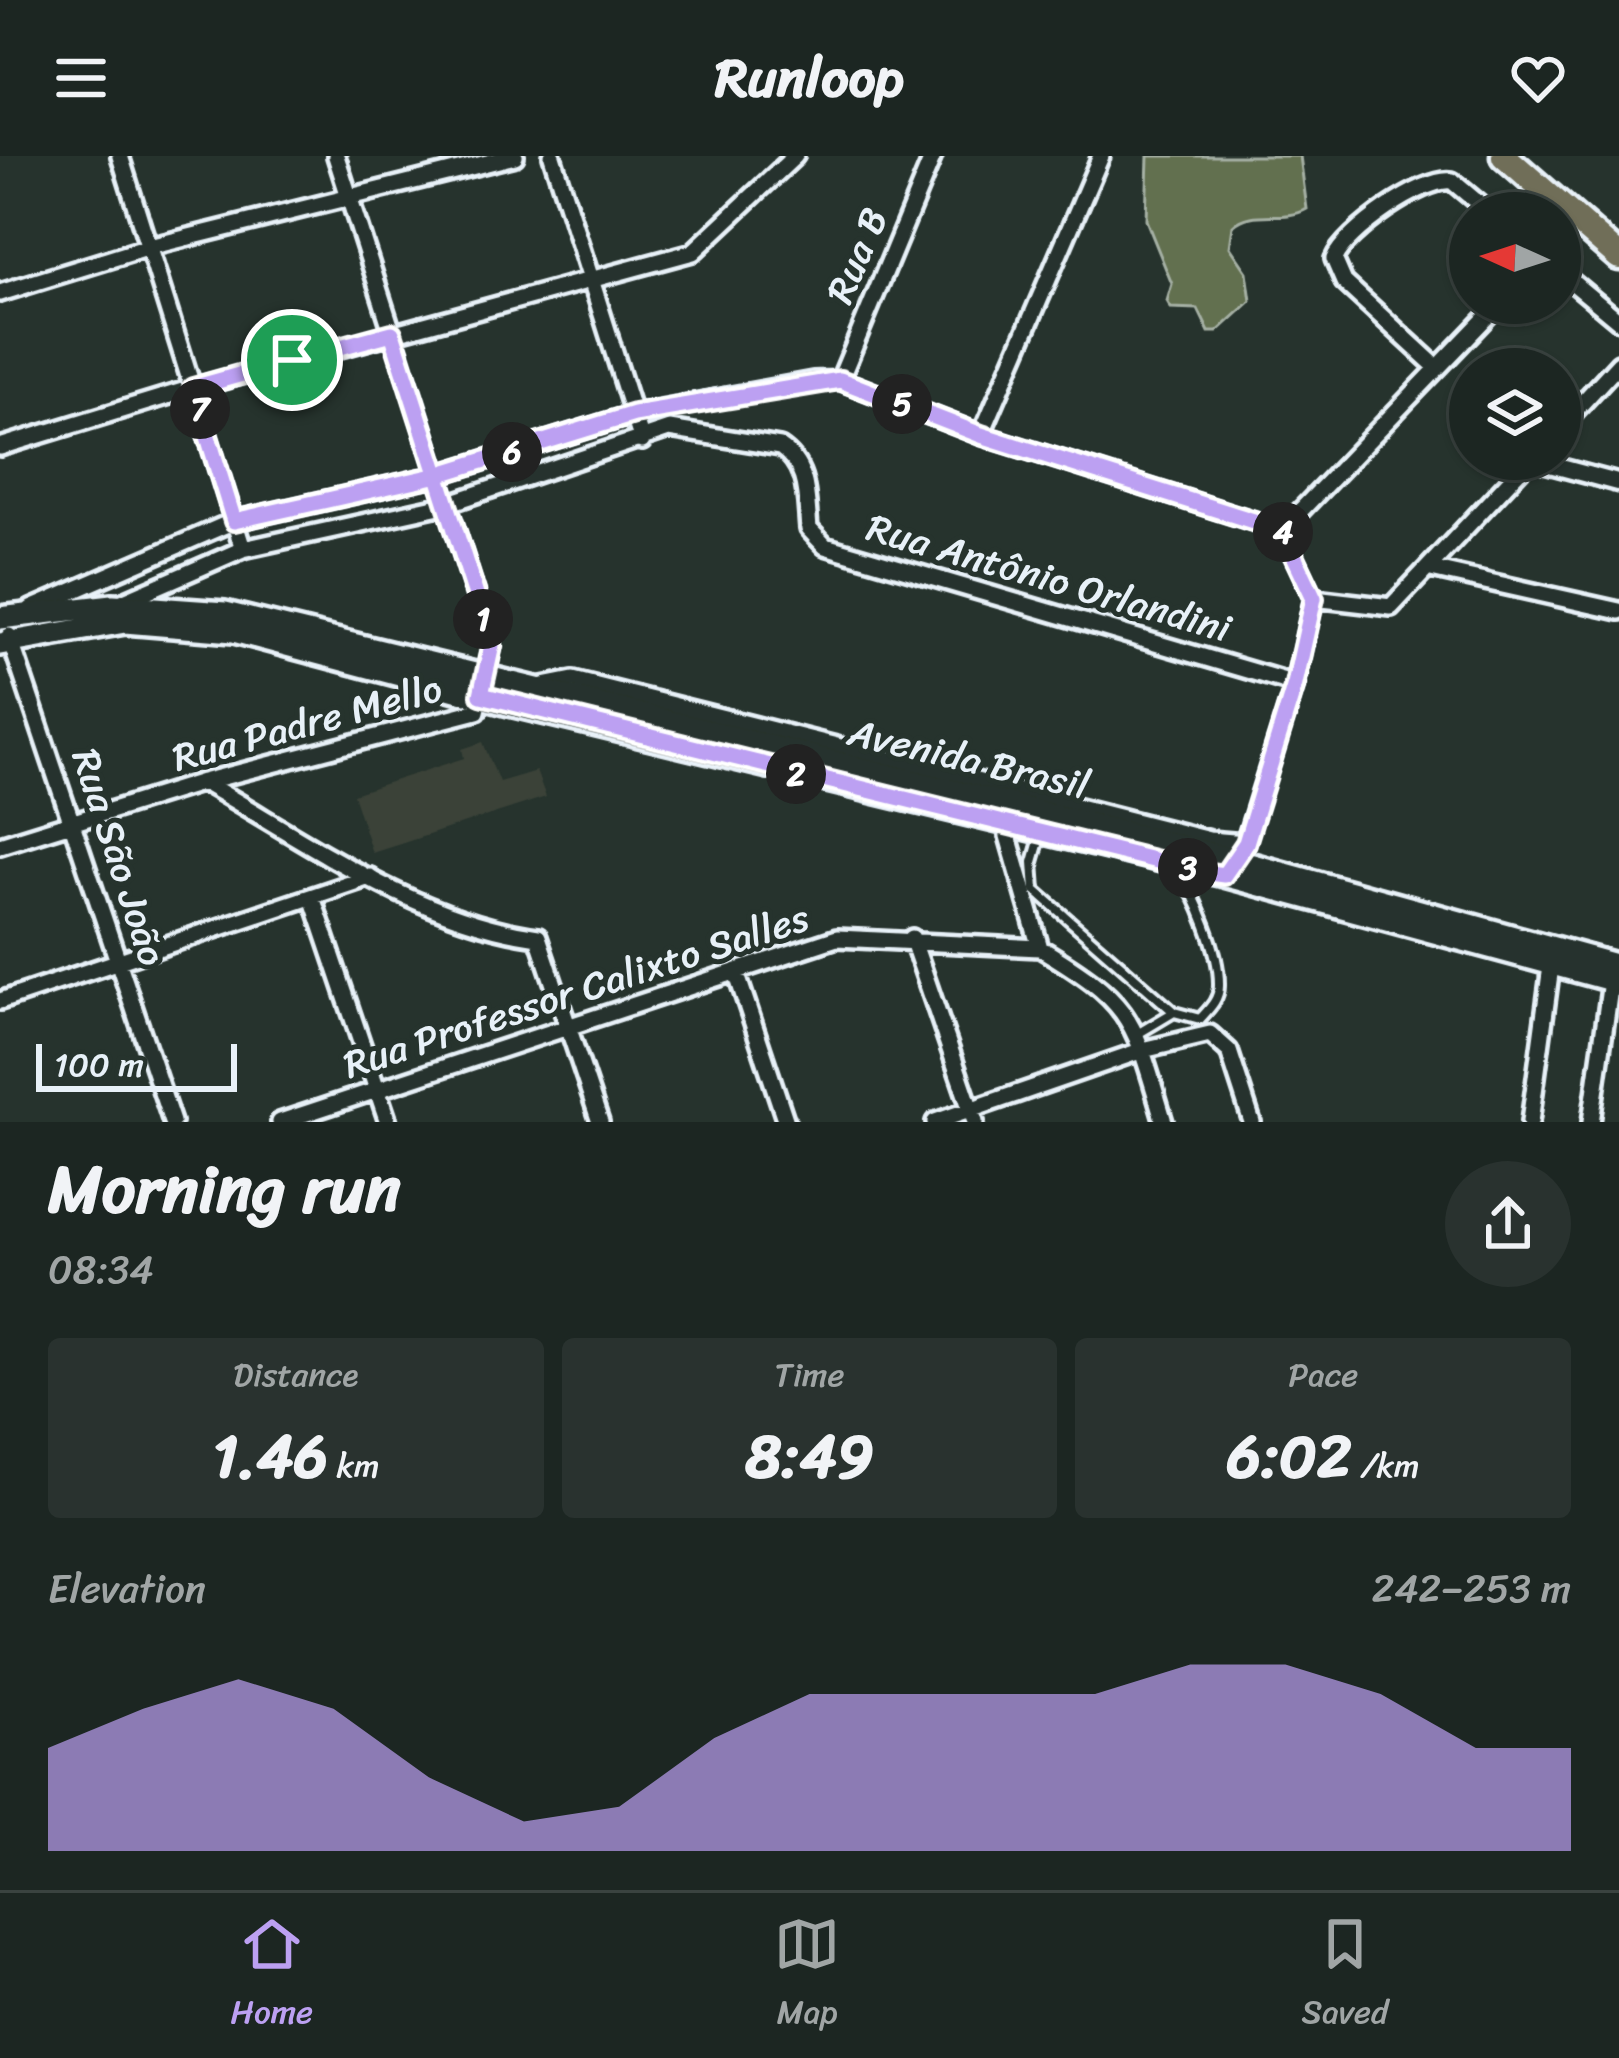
<!DOCTYPE html>
<html lang="en">
<head>
<meta charset="utf-8">
<style>
  body { margin:0; font-family:Sriracha,sans-serif; background:#29322f; color:#f1f3f6; height:100vh; display:flex; flex-direction:column; font-size:45px; white-space:nowrap }
  * { box-sizing:border-box; margin:0 }
  p { font-size:39px; color:#a0a5a5 }
  .icon { flex:none; width:66px; height:66px; fill:none; stroke:currentColor; stroke-width:2; stroke-linecap:round; stroke-linejoin:round }
  .map { position:relative; height:966px; overflow:hidden }
  .sheet { display:flex; flex-direction:column; background:#1c2622; flex:1 }
  .sheet>* { flex:none }
  .needle { width:78px; rotate:273deg }
  .controls { position:absolute; left:1449px; top:36px; display:grid; gap:24px }
  .controls a { display:grid; place-items:center; width:132px; height:132px; border-radius:50%; background:#1c2622; box-shadow:0 3px 9px #0004,0 0 0 3px #3a4340; font-size:60px }
  .scale { position:absolute; left:36px; bottom:30px; width:201px; box-sizing:border-box; padding-left:12px; border:6px solid #e8f1f8; border-top:0; font-size:33px; line-height:42px; white-space:nowrap; color:#e8f1f8; -webkit-text-stroke:9px #26332d; paint-order:stroke }
  .pin { position:absolute; display:grid; place-items:center; width:102px; height:102px; color:#fff; margin:-51px; border:6px solid #fff; border-radius:50%; box-shadow:0 3px 12px #0007 }
  .km { position:absolute; width:60px; height:60px; margin:-30px; border-radius:50%; background:#222; color:#fff; font-size:33px; line-height:60px; text-align:center }
  .round { display:grid; place-items:center; flex:none; width:126px; height:126px; border-radius:63px; background:#29322f }
  .overview { display:flex; align-items:center; justify-content:space-between; height:204px; padding:0 48px }
  h1 { font-size:66px; font-weight:800; line-height:90px }
  .metrics { display:grid; grid-template-columns:repeat(3,1fr); gap:18px; height:204px; padding:12px 48px }
  .metrics div { display:grid; align-content:center; border-radius:12px; background:#29322f; text-align:center }
  .metrics b { font-size:60px; font-weight:800 }
  .metrics small { font-size:33px; font-weight:400 }
  .metrics p { font-size:33px }
  .chart { height:336px; padding:24px 48px }
  .chart p { display:flex; justify-content:space-between }
  .chart svg { width:100%; height:216px; margin-top:12px; fill:#bca0f2; opacity:.7 }
  header { display:flex; justify-content:space-between; align-items:center; height:156px; padding:0 48px; background:#1c2622; font-size:54px; font-weight:800 }
  .tab-bar { display:flex; justify-content:space-around; align-items:center; height:168px; border-top:3px solid #3a4340; background:#1c2622; font-size:33px; color:#a0a5a5 }
  .tab-bar a { display:grid; justify-items:center; gap:6px }
  .tab-bar .on { color:#bca0f2 }
  .map>svg:first-child { display:block }
  .built { fill:#3a4238 }
  .green { fill:#626f50; stroke:#a5b0a4; stroke-width:3 }
  .lines { fill:none; stroke-linecap:round; stroke-linejoin:round }
  .service-casing { stroke:#e8f1f8; stroke-width:16 }
  .minor-casing { stroke:#e8f1f8; stroke-width:24 }
  .secondary-casing { stroke:#e8f1f8; stroke-width:30 }
  .trunk-casing { stroke:#e8f1f8; stroke-width:33 }
  .service { stroke:#26332d; stroke-width:8 }
  .minor { stroke:#26332d; stroke-width:15 }
  .secondary { stroke:#26332d; stroke-width:21 }
  .trunk { stroke:#706e59; stroke-width:24 }
  .route-casing { stroke:#fff; stroke-width:24 }
  .route { stroke:#bca0f2; stroke-width:15 }
  .labels { text-anchor:middle; stroke-width:10; stroke-linejoin:round; paint-order:stroke }
  .street-label { font-size:39px; fill:#e8f1f8; stroke:#26332d }
</style>
</head>
<body>
<header><svg class="icon" aria-label="menu" viewBox="0 0 24 24"><path d="M4 6h16M4 12h16M4 18h16"/></svg>Runloop<svg class="icon" aria-label="heart" viewBox="0 0 24 24"><path d="M12 20l-8-8c-3-5 5-10 8-4 3-6 11-1 8 4z"/></svg></header>
<div class="map">
<svg width="1619" height="966" viewBox="0 0 1619 966">
  <rect width="100%" height="100%" fill="#26332d"/>
  <filter id="ink" filterUnits="userSpaceOnUse"><feTurbulence type="fractalNoise" baseFrequency=".00833" numOctaves="2"/><feDisplacementMap in="SourceGraphic" scale="24" xChannelSelector="R" yChannelSelector="G"/><feConvolveMatrix kernelMatrix="1 2 1 2 8 2 1 2 1" color-interpolation-filters="sRGB"/></filter>
  <g filter="url(#ink)">
    <!-- built -->
    <path class="built" d="M483 586 499 626 536 615 546 641 372 697 353 638 464 602 462 593Z"/>
    <!-- green -->
    <path class="green" d="M1148 0H1300L1307 53C1283 67 1253 51 1233 70L1230 91 1247 116 1251 145 1217 176H1209L1198 153 1171 152 1167 145 1172 128 1146 64Z"/>
    <g class="lines">
      <!-- service casing -->
      <g class="service-casing">
        <path id="service" d="M1041 678 1033 706 1035 734 1174 856 1200 863C1209 853 1219 844 1219 830 1220 795 1196 742 1178 712
          M1139 877 1174 856"/>
      </g>
      <!-- minor casing -->
      <g class="minor-casing">
        <path id="minor" d="M120 0 243 393
          M552 0 642 285
          M1560 116 1619 165
          M0 137 149 91 515 0
          M1434 209 1344 126 1334 103C1344 77 1424 20 1452 25L1490 57
          M840 224 933 0
          M1560 271 1619 207
          M981 279 1101 0
          M0 291 193 232 693 96 795 0
          M1529 303 1619 327
          M1282 374 1500 147
          M1431 413 1619 455
          M1314 442 1391 451 1530 303
          M117 448 243 393 444 349 669 273 780 291C809 310 806 342 809 373L825 390 1295 528
          M31 453 234 365 434 320 634 258 813 225 840 224 981 279 1282 374
          M9 480 172 966
          M538 531 573 524 1008 633V680L1040 792C1135 849 1133 863 1164 966
          M203 626C308 686 417 765 538 781L600 966
          M1008 633 1209 684 1245 687
          M0 689 203 626 477 555 492 489 336 0
          M1228 711 1245 687 1295 528 1314 442 1282 374
          M312 741 388 966
          M912 782 975 966
          M736 816 786 966
          M0 845 370 721
          M280 966 837 782 1040 792
          M935 966 1143 894 1210 878 1229 895 1252 966
          M1530 966 1551 810
          M1591 966 1611 825"/>
      </g>
      <!-- secondary casing -->
      <g class="secondary-casing">
        <path id="secondary" d="M0 462 113 449 225 457 1209 697 1619 810
          M0 488 125 466 234 475 509 548 1224 719 1619 826"/>
      </g>
      <!-- trunk casing -->
      <g class="trunk-casing">
        <path id="trunk" d="M1504 0 1619 101"/>
      </g>
      <!-- service -->
      <use href="#service" class="service"/>
      <!-- minor -->
      <use href="#minor" class="minor"/>
      <!-- secondary -->
      <use href="#secondary" class="secondary"/>
      <!-- trunk -->
      <use href="#trunk" class="trunk"/>
    </g>
  </g>
  <g class="lines" filter="url(#ink)">
    <!-- route casing -->
    <g class="route-casing">
      <path id="route" d="M292 204 392 177 492 489 481 539 1202 716 1224 719 1246 687 1295 528 1314 442 1282 374 981 279 840 224 634 258 434 320 234 365 193 232 292 204"/>
    </g>
    <!-- route -->
    <use href="#route" class="route"/>
  </g>
  <g class="labels">
    <!-- street labels -->
    <g class="street-label">
      <text transform="translate(856 99) rotate(-67)" y="14">Rua B</text>
      <text transform="translate(1049 421) rotate(16)" y="14">Rua Antônio Orlandini</text>
      <text transform="translate(307 566) rotate(-15)" y="14">Rua Padre Mello</text>
      <text transform="translate(969 602) rotate(13)" y="14">Avenida Brasil</text>
      <text transform="translate(120 701) rotate(72)" y="14">Rua São João</text>
      <text transform="translate(576 834) rotate(-18)" y="14">Rua Professor Calixto Salles</text>
    </g>
  </g>
</svg>
<div class="controls">
<a><svg class="needle" viewBox="-14 -14 28 28"><path d="M0-13l5 13h-10z" fill="#e53935"/><path d="M0 13l5-13h-10z" fill="#a0a5a5"/></svg></a>
<a><svg class="icon" aria-label="layers" viewBox="0 0 24 24"><path d="M12 4l9 5-9 5-9-5zM3 14l9 5 9-5"/></svg></a>
</div>
<div class="scale">100 m</div>
<div class="pin" style="left:292px;top:204px;background:#1e9e55"><svg class="icon" aria-label="arrive" viewBox="0 0 24 24"><path d="M6 21V4h12l-3 4 3 4H6"/></svg></div>
<b class="km" style="left:483px;top:463px">1</b>
<b class="km" style="left:796px;top:618px">2</b>
<b class="km" style="left:1188px;top:712px">3</b>
<b class="km" style="left:1283px;top:376px">4</b>
<b class="km" style="left:902px;top:248px">5</b>
<b class="km" style="left:512px;top:296px">6</b>
<b class="km" style="left:200px;top:253px">7</b>
</div>
<section class="sheet">
<div class="overview"><div><h1>Morning run</h1><p>08:34</p></div><a class="round"><svg class="icon" aria-label="share" viewBox="0 0 24 24"><path d="M12 15V3M7 8l5-5 5 5M5 13v7h14v-7"/></svg></a></div>
<div class="metrics">
<div><p>Distance</p><b>1.46<small> km</small></b></div>
<div><p>Time</p><b>8:49</b></div>
<div><p>Pace</p><b>6:02<small> /km</small></b></div>
</div>
<div class="chart"><p><span>Elevation</span>242–253 m</p>
<svg viewBox="0 0 160 44" preserveAspectRatio="none"><path d="M0 44V23L10 15L20 9L30 15L40 29L50 38L60 35L70 21L80 12L90 12L100 12L110 12L120 6L130 6L140 12L150 23L160 23V44z"/></svg>
</div>
</section>
<nav class="tab-bar">
<a class="on"><svg class="icon" aria-label="home" viewBox="0 0 24 24"><path d="M3 11l9-7 9 7M6 9v11h12V9"/></svg>Home</a>
<a><svg class="icon" aria-label="map" viewBox="0 0 24 24"><path d="M3 6l6-2 6 2 6-2v14l-6 2-6-2-6 2zM9 4v14M15 6v14"/></svg>Map</a>
<a><svg class="icon" aria-label="saved" viewBox="0 0 24 24"><path d="M7 4h10v16l-5-4-5 4z"/></svg>Saved</a>
</nav>
</body>
</html>
